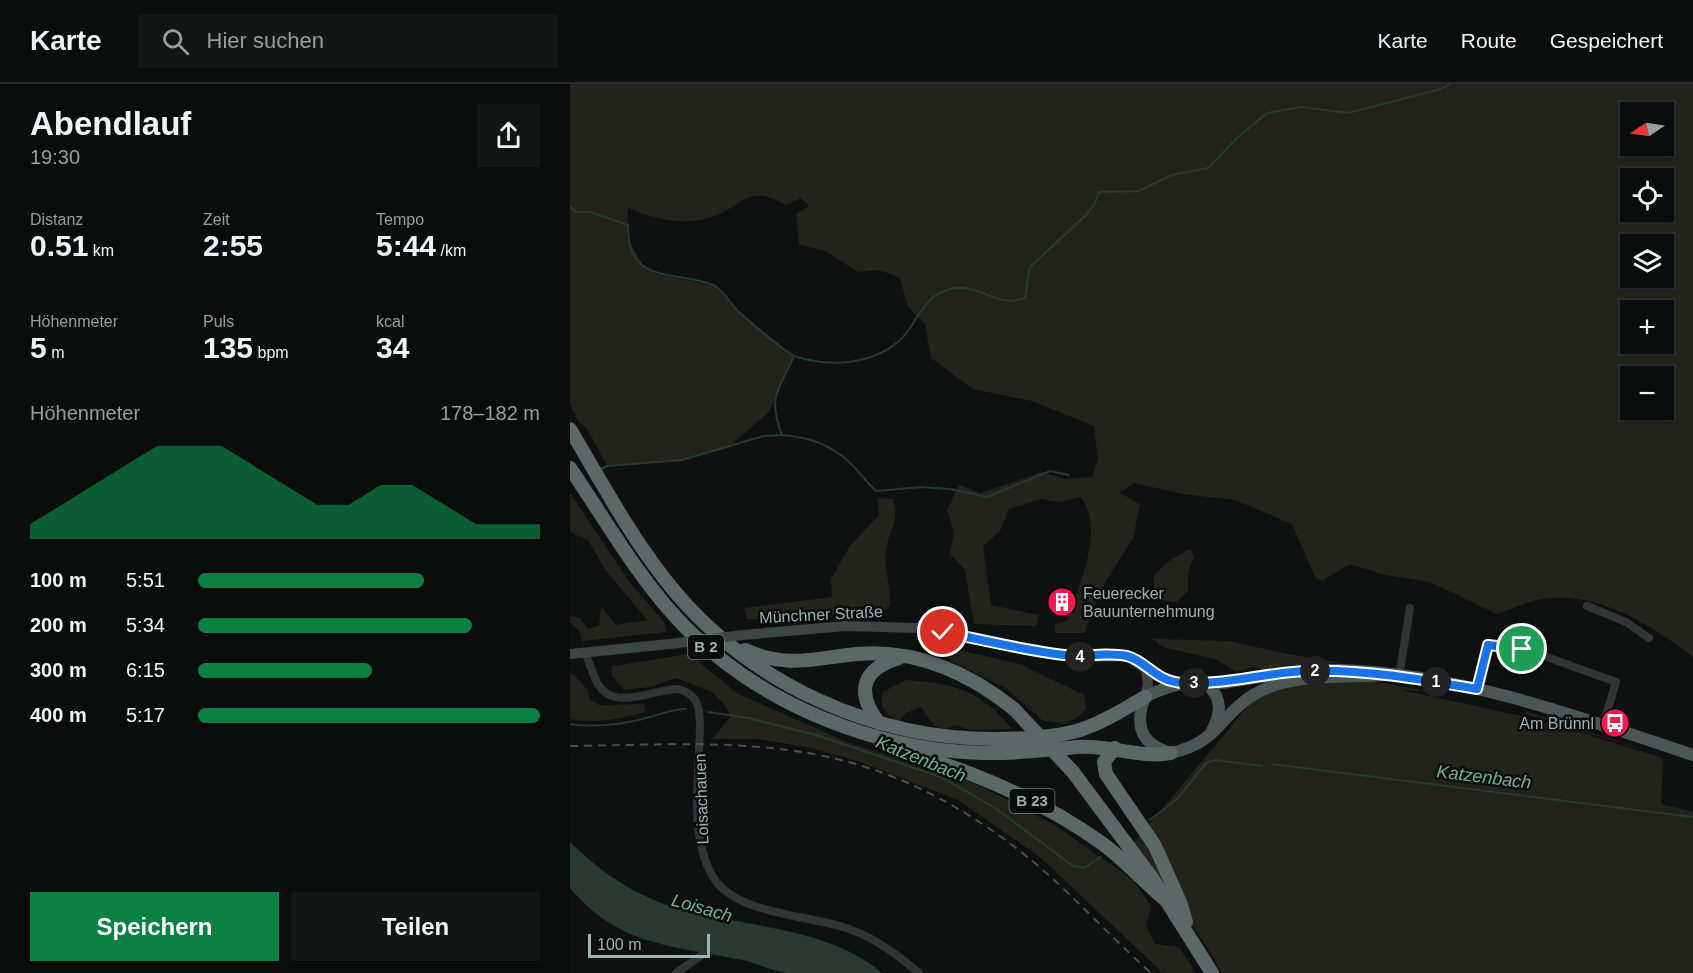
<!DOCTYPE html>
<html lang="de">
<head>
<meta charset="utf-8">
<style>
  body { margin:0; font-family:Arial,sans-serif; background:#141616; color:#f1f3f6; height:100vh; display:flex; flex-direction:column; font-size:22px; white-space:nowrap }
  * { box-sizing:border-box; margin:0 }
  p { font-size:20px; color:#9a9c9d }
  .icon { flex:none; width:33px; height:33px; fill:none; stroke:currentColor; stroke-width:2; stroke-linecap:round; stroke-linejoin:round }
  .map { position:relative; flex:1; overflow:hidden }
  .details { display:flex; flex-direction:column; background:#0b0d0d; width:570px }
  .details>* { flex:none }
  .needle { width:39px; rotate:257deg }
  .controls { position:absolute; left:1050px; top:18px; display:grid; gap:12px }
  .controls a { display:grid; place-items:center; width:54px; height:54px; border-radius:0px; background:#0b0d0d; box-shadow:0 2px 4px #0004,0 0 0 2px #2b2d2e; font-size:30px }
  .scale { position:absolute; left:18px; bottom:15px; width:122px; box-sizing:border-box; padding-left:6px; border:3px solid #9fb3af; border-top:0; font-size:16px; line-height:21px; white-space:nowrap; color:#9fb3af; -webkit-text-stroke:4px #0b0c0c; paint-order:stroke }
  .pin { position:absolute; display:grid; place-items:center; width:51px; height:51px; color:#fff; margin:-26px; border:3px solid #fff; border-radius:50%; box-shadow:0 2px 6px #0007 }
  .km { position:absolute; width:30px; height:30px; margin:-15px; border-radius:50%; background:#222; color:#fff; font-size:16px; line-height:30px; text-align:center }
  .round { display:grid; place-items:center; flex:none; width:63px; height:63px; border-radius:0px; background:#141616 }
  .summary { display:flex; align-items:center; justify-content:space-between; height:102px; padding:0 30px }
  h1 { font-size:33px; font-weight:600; line-height:45px }
  .stats { display:grid; grid-template-columns:repeat(3,1fr); gap:9px; height:102px; padding:6px 30px }
  .stats div { display:grid; align-content:center }
  .stats b { font-size:30px; font-weight:600 }
  .stats small { font-size:16px; font-weight:400 }
  .stats p { font-size:16px }
  .chart { height:168px; padding:12px 30px }
  .chart p { display:flex; justify-content:space-between }
  .chart svg { width:100%; height:108px; margin-top:6px; fill:#0b8043; opacity:.7 }
  .button { display:flex; gap:12px; margin-top:auto; padding:12px 30px }
  .button a { flex:1; height:69px; border-radius:0px; background:#0b8043; color:#fff; font-size:24px; font-weight:600; line-height:69px; text-align:center }
  .button a+a { background:#141616; color:#f1f3f6 }
  ul { padding:0 30px; list-style:none; font-size:20px }
  li { display:grid; grid-template-columns:96px 72px 1fr; align-items:center; height:45px }
  li i { height:15px; border-radius:8px; background:#0b8043 }
  header { display:flex; align-items:center; gap:36px; box-sizing:border-box; height:84px; padding:0 30px; background:#0b0d0d; border-bottom:2px solid #2b2d2e }
  header strong { font-size:28px }
  nav { display:flex; gap:33px; margin-inline-start:auto; font-size:21px }
  .search { width:420px; height:54px; background:#141616; display:flex; align-items:center; gap:15px; box-sizing:border-box; padding:0 21px; border-radius:0px; color:#9a9c9d; font-size:22px }
  main { display:flex; flex:1; min-height:0 }
  .map>svg:first-child { display:block }
  .green { fill:#22241c; fill-rule:evenodd }
  .water { fill:#283a32 }
  .lines { fill:none; stroke-linecap:round; stroke-linejoin:round }
  .stream { stroke:#283a32; stroke-width:2 }
  .street { stroke:#303636; stroke-width:8 }
  .secondary { stroke:#3e4645; stroke-width:10 }
  .primary { stroke:#4c5654; stroke-width:12 }
  .highway { stroke:#5c6866; stroke-width:14 }
  .rail { stroke:#495150; stroke-width:2; stroke-dasharray:8 6; stroke-linecap:butt }
  .secondary-bridge { stroke:#3e4645; stroke-width:10 }
  .highway-bridge { stroke:#5c6866; stroke-width:14 }
  .route-casing { stroke:#fff; stroke-width:12 }
  .route { stroke:#1a73e8; stroke-width:8 }
  .labels { text-anchor:middle; stroke-width:5; stroke-linejoin:round; paint-order:stroke }
  .shield { fill:#0b0c0c; stroke:#73817e; stroke-width:1.5 }
  .shield-label { font-size:15px; font-weight:bold; fill:#9fb3af }
  .poi-label { font-size:16px; fill:#9fb3af; stroke:#0b0c0c; text-anchor:start }
  .street-label { font-size:16px; fill:#9fb3af; stroke:#0b0c0c }
  .water-label { font-size:18px; font-style:italic; fill:#72b296; stroke:#0b0c0c }
</style>
</head>
<body>
<header>
<strong>Karte</strong>
<div class="search"><svg class="icon" aria-label="search" viewBox="0 0 24 24"><circle cx="10" cy="10" r="6"/><path d="M15 15l6 6"/></svg>Hier suchen</div>
<nav><a>Karte</a><a>Route</a><a>Gespeichert</a></nav>
</header>
<main>
<section class="details">
<div class="summary"><div><h1>Abendlauf</h1><p>19:30</p></div><a class="round"><svg class="icon" aria-label="share" viewBox="0 0 24 24"><path d="M12 15V3M7 8l5-5 5 5M5 13v7h14v-7"/></svg></a></div>
<div class="stats">
<div><p>Distanz</p><b>0.51<small> km</small></b></div>
<div><p>Zeit</p><b>2:55</b></div>
<div><p>Tempo</p><b>5:44<small> /km</small></b></div>
</div>
<div class="stats">
<div><p>Höhenmeter</p><b>5<small> m</small></b></div>
<div><p>Puls</p><b>135<small> bpm</small></b></div>
<div><p>kcal</p><b>34</b></div>
</div>
<div class="chart"><p><span>Höhenmeter</span>178–182 m</p>
<svg viewBox="0 0 160 44" preserveAspectRatio="none"><path d="M0 44V38L10 30L20 22L30 14L40 6L50 6L60 6L70 14L80 22L90 30L100 30L110 22L120 22L130 30L140 38L150 38L160 38V44z"/></svg>
</div>
<ul>
<li><b>100 m</b>5:51<i style="width:66%"></i></li>
<li><b>200 m</b>5:34<i style="width:80%"></i></li>
<li><b>300 m</b>6:15<i style="width:51%"></i></li>
<li><b>400 m</b>5:17<i style="width:100%"></i></li>
</ul>
<div class="button"><a>Speichern</a><a>Teilen</a></div>
</section>
<div class="map">
<svg width="1123" height="889" viewBox="0 0 1123 889">
  <rect width="100%" height="100%" fill="#0f1111"/>
  <!-- green -->
  <path class="green" d="M0 0H1123V573C1081 541 1027 506 971 515 956 518 941 526 927 530L860 498 815 491 780 480 753 496 746 495 722 440 665 416 613 410 564 399 550 409 570 420 563 454 535 499 514 549H485V541L497 537C509 501 535 447 511 413L489 418 471 415 439 425 430 447 413 462 421 521 468 531 466 542 404 540 395 486 380 470 384 448 377 426 389 401 410 409 472 388 495 395 522 393 528 375 524 342 462 317 403 305 361 274 355 240 338 223 330 194 310 186 288 188 255 167 229 160 226 130 239 122 231 114 216 121C175 99 177 120 144 132 115 143 85 135 58 124L57 153 72 180 86 190 145 202 155 210 165 224 224 272 199 328 156 365 112 376 37 382 16 343 9 338 0 320ZM1060 28H1094V62H1060ZM1060 94H1094V128H1060ZM1060 160H1094V194H1060ZM1060 226H1094V260H1060ZM1060 292H1094V326H1060Z
    M0 409 58 496 94 538 96 548 12 557 9 547 0 538V532L10 534 18 545 29 542 31 522 46 541 77 536 35 485 18 456 0 448Z
    M307 414 323 415C330 438 320 444 316 465 313 480 321 504 320 522L315 526C269 528 223 537 177 535L174 524 262 513 261 495 280 462 309 431Z
    M620 465 624 473 618 488V507L607 518 594 517 584 509V492L596 479Z
    M582 555 659 557 718 570 774 579 729 581 694 586 682 583 666 588 648 576 593 563Z
    M366 561 450 580 514 611 516 625 508 633 494 640 472 636 437 605 356 564Z
    M119 570 168 610 277 658 403 699 442 718 489 744 563 796 581 822 576 842 585 860 609 863 626 889H593L470 773 388 716 288 677 237 663 187 655H142L161 632 154 620 142 608 106 594 80 603 54 606 42 592V582Z
    M0 590 4 591 17 605 20 616 29 621 74 620 75 628C52 634 24 641 0 635Z
    M336 596C384 599 412 607 442 645L400 646 387 641 372 645 364 641 351 623 336 629 328 638C315 629 309 625 313 608Z
    M801 597 857 607 831 606 970 636 1093 674 1091 720 1123 728V889H652C625 839 596 808 556 768L684 615 719 600Z
    M955 627 1097 673 956 630Z"/>
  <!-- water -->
  <path class="water" d="M0 758C33 790 68 814 113 826 175 842 262 845 312 889 281 889 247 889 216 889 202 887 187 879 172 876 102 861 50 863 0 804Z"/>
  <g class="lines">
    <!-- stream -->
    <path class="stream" d="M0 122 6 128H20L58 141C56 204 111 185 145 202 155 208 159 218 167 226 185 243 204 259 224 272 209 306 197 313 212 351L194 352 112 376 37 382 29 386
      M224 272C259 284 306 281 333 253 346 239 353 216 372 208 405 192 423 226 455 214L460 183 516 131 525 119 529 108 569 107 602 91 638 84 667 54 697 29 732 23 778 29 871 5 880 0
      M212 351C237 353 262 361 280 379 290 388 296 398 306 407L351 403 379 405 417 413 480 387 499 391
      M139 628 178 634 246 651 371 693 425 724 503 782 514 784 531 773
      M0 640C24 644 56 640 80 633 93 630 101 625 116 625
      M702 680 1123 733
      M580 736 607 715 636 679 645 676 692 682"/>
    <!-- street -->
    <path class="street" d="M1017 522 1056 538 1079 554
      M15 569C20 579 22 590 28 600 44 628 84 605 108 605 118 608 125 612 128 623 132 637 129 653 129 668 127 708 122 757 143 793 165 830 238 831 276 844 303 852 328 871 349 889
      M829 593 840 524
      M907 605 918 561 966 569 1046 598 1033 642
      M106 889 132 871"/>
    <!-- secondary -->
    <path class="secondary" d="M173 551 275 542 348 544 466 568 510 573 556 572 587 592 611 599
      M0 570 100 560
      M575 613 578 600 576 585"/>
    <!-- primary -->
    <path class="primary" d="M815 591C773 594 720 588 683 611 650 631 648 659 601 669 571 661 564 641 575 613 589 606 606 599 622 599 635 598 646 600 658 598 696 592 733 585 771 586 892 590 1010 633 1123 671
      M637 600C653 615 651 629 642 647"/>
    <!-- highway -->
    <path class="highway" d="M0 345C33 401 64 459 106 509 185 601 303 655 425 655 453 655 483 654 510 646 534 638 554 625 575 613
      M0 384C37 438 70 498 117 545 193 621 305 666 412 669 444 670 475 666 507 663 538 660 571 675 601 669
      M175 566C218 585 244 574 287 570 346 565 399 589 444 625
      M309 639C285 608 292 585 329 574
      M545 664 534 678 536 690 585 762 610 818 616 838
      M330 666C402 687 472 716 533 760 556 777 575 799 598 818
      M503 688 582 794 642 889"/>
    <!-- rail -->
    <path class="rail" d="M0 662C89 661 184 654 271 676 339 693 401 728 455 771 500 807 538 851 581 889"/>
    <!-- secondary-bridge -->
    <path class="secondary-bridge" d="M100 560 173 551"/>
    <!-- highway-bridge -->
    <path class="highway-bridge" d="M444 625 503 688"/>
  </g>
  <g class="lines">
    <!-- route casing -->
    <g class="route-casing">
      <path id="route" d="M373 548C413 556 453 566 494 571 514 573 537 568 557 572 577 577 585 598 614 599 655 601 694 589 735 587 793 585 850 595 907 605L918 561 952 565"/>
    </g>
    <!-- route -->
    <use href="#route" class="route"/>
  </g>
  <!-- icons -->
  <defs>
    <g id="building-disc" transform="scale(1.5)"><circle r="9.5" fill="#ff1950" stroke="#0b0c0c"/><path d="M-4-6H4V6H1V3H-1V6H-4ZM-2.5-4.3h1.7v1.8h-1.7ZM.8-4.3h1.7v1.8H.8ZM-2.5-1h1.7V.8h-1.7ZM.8-1h1.7V.8H.8Z" fill="#fff"/></g>
    <g id="bus-disc" transform="scale(1.5)"><circle r="9.5" fill="#ff1950" stroke="#0b0c0c"/><path d="M-5-6H5V4H4V6H2V4H-2V6H-4V4H-5ZM-3.5-4V0h7V-4ZM-3.5 1.2v1.5H-2V1.2ZM2 1.2v1.5H3.5V1.2Z" fill="#fff"/></g>
  </defs>
  <g fill-rule="evenodd">
    <use href="#building-disc" x="492" y="518"/>
    <use href="#bus-disc" x="1045" y="639"/>
  </g>
  <g class="labels">
    <!-- shield labels -->
    <g class="shield">
      <rect x="118" y="551" width="36" height="24" rx="4.5"/>
      <rect x="439.5" y="705" width="45" height="24" rx="4.5"/>
    </g>
    <g class="shield-label">
      <text x="136" y="568">B 2</text>
      <text x="462" y="722">B 23</text>
    </g>
    <!-- poi labels -->
    <g class="poi-label">
      <text x="513" y="515">Feuerecker<tspan x="513" dy="18">Bauunternehmung</tspan></text>
      <text x="1024" y="645" text-anchor="end">Am Brünnl</text>
    </g>
    <!-- street labels -->
    <g class="street-label">
      <text transform="translate(251 530) rotate(-3)" y="6">Münchner Straße</text>
      <text transform="translate(131 715) rotate(-92)" y="6">Loisachauen</text>
    </g>
    <!-- water labels -->
    <g class="water-label">
      <text transform="translate(351 675) rotate(22)" y="6">Katzenbach</text>
      <text transform="translate(914 693) rotate(7)" y="6">Katzenbach</text>
      <text transform="translate(132 824) rotate(16)" y="6">Loisach</text>
    </g>
  </g>
</svg>
<div class="controls">
<a><svg class="needle" viewBox="-14 -14 28 28"><path d="M0-13l5 13h-10z" fill="#e53935"/><path d="M0 13l5-13h-10z" fill="#9a9c9d"/></svg></a>
<a><svg class="icon" aria-label="locate" viewBox="0 0 24 24"><circle cx="12" cy="12" r="6"/><path d="M12 2v4M12 18v4M2 12h4M18 12h4"/></svg></a>
<a><svg class="icon" aria-label="layers" viewBox="0 0 24 24"><path d="M12 4l9 5-9 5-9-5zM3 14l9 5 9-5"/></svg></a>
<a>+</a>
<a>−</a>
</div>
<div class="scale">100 m</div>
<div class="pin" style="left:952px;top:565px;background:#1e9e55"><svg class="icon" aria-label="arrive" viewBox="0 0 24 24"><path d="M6 21V4h12l-3 4 3 4H6"/></svg></div>
<div class="pin" style="left:373px;top:548px;background:#d93025"><svg class="icon" aria-label="check" viewBox="0 0 24 24"><path d="M5 12l5 5 9-10"/></svg></div>
<b class="km" style="left:866px;top:598px">1</b>
<b class="km" style="left:745px;top:587px">2</b>
<b class="km" style="left:624px;top:599px">3</b>
<b class="km" style="left:510px;top:573px">4</b>
</div>
</main>
</body>
</html>
